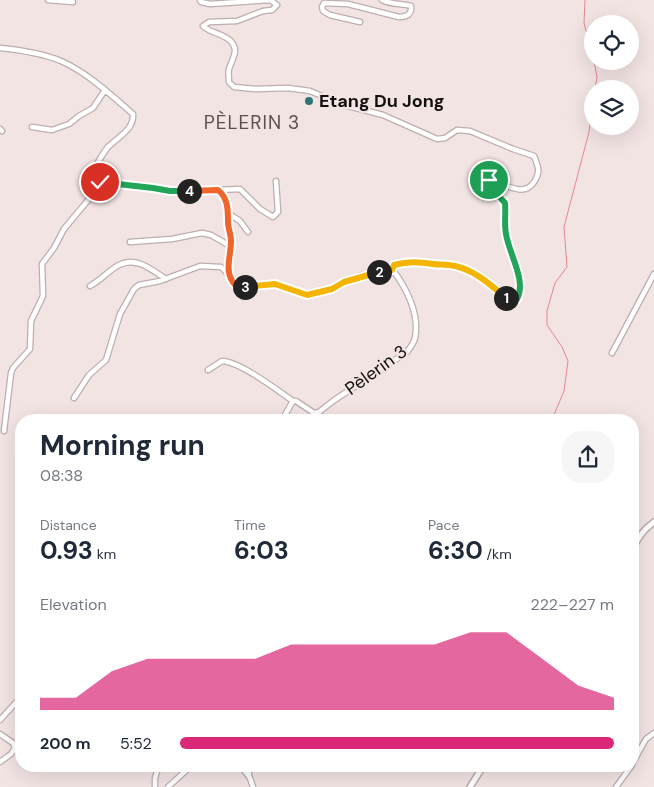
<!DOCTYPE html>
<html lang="en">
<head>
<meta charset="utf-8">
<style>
  body { margin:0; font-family:"DM Sans",sans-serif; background:#f6f6f7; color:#1f2937; height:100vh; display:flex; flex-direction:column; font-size:19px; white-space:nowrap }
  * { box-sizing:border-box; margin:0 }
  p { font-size:16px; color:#747a83 }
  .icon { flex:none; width:28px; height:28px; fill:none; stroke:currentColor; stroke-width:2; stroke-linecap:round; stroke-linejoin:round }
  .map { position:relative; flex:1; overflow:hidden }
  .sheet { position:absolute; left:15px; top:414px; width:624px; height:358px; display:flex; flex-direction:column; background:#fff; border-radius:20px; box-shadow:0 5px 20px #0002 }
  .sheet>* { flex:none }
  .fabs { position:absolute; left:584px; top:15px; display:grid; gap:10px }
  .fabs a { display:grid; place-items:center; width:55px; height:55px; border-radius:50%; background:#fff; box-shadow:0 5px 20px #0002; font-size:25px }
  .pin { position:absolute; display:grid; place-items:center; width:42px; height:42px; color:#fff; margin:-21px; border:2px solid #fff; border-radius:50%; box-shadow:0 1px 5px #0007 }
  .km { position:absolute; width:25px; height:25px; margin:-12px; border-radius:50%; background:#222; color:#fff; font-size:14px; line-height:25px; text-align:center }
  .round { display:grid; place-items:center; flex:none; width:52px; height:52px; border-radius:20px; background:#f6f6f7 }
  .head { display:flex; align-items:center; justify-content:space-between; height:85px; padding:0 25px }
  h1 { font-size:28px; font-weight:700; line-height:38px }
  .metrics { display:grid; grid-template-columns:repeat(3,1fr); gap:8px; height:85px; padding:5px 25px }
  .metrics div { display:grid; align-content:center }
  .metrics b { font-size:25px; font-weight:700 }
  .metrics small { font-size:14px; font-weight:400 }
  .metrics p { font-size:14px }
  .chart { height:140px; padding:10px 25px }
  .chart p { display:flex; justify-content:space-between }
  .chart svg { width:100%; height:90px; margin-top:5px; fill:#db2777; opacity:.7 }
  ul { padding:0 25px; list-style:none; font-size:16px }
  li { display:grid; grid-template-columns:80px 60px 1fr; align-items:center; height:38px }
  li i { height:12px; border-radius:6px; background:#db2777 }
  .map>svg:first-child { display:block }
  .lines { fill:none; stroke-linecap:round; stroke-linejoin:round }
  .stream { stroke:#e58791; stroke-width:1 }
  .minor-casing { stroke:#bdaeaf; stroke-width:7 }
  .tertiary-casing { stroke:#bdaeaf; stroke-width:8 }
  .minor { stroke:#fff; stroke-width:4.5 }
  .tertiary { stroke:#fff; stroke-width:5 }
  .split-1-casing { stroke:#fff; stroke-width:10 }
  .split-2-casing { stroke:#fff; stroke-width:10 }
  .split-3-casing { stroke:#fff; stroke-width:10 }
  .split-4-casing { stroke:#fff; stroke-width:10 }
  .split-5-casing { stroke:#fff; stroke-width:10 }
  .split-1 { stroke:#22a559; stroke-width:6 }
  .split-2 { stroke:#f5b400; stroke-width:6 }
  .split-3 { stroke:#f5b400; stroke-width:6 }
  .split-4 { stroke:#f0652b; stroke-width:6 }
  .split-5 { stroke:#22a559; stroke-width:6 }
  .poi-dot { fill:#2b7574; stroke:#f3e4e4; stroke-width:2 }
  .labels { text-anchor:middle; stroke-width:4.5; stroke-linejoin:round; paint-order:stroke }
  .poi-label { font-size:18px; font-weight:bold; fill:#130f0f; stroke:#f3e4e4; text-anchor:start }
  .street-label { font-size:18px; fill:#130f0f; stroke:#f3e4e4 }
  .neighbourhood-label { font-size:19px; letter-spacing:1px; fill:#5b4f4f; stroke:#f3e4e4 }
</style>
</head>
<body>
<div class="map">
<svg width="654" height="787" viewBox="0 0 654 787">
  <rect width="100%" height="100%" fill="#f3e4e4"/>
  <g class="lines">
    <!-- stream -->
    <path class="stream" d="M585 0 584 23 592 55
      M594 61 597 77 595 89
      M542 420 554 415 564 391 568 361 562 347 547 325V311L555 283 567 267 564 227 589 132 592 109"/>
    <!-- minor casing -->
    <g class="minor-casing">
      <path id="minor" d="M48 0 73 2
        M200 0 201 2 210 4 270 0 277 5 272 10 263 11 237 21 209 22 203 26C210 34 233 34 235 50 235 56 231 63 229 69 228 73 229 78 229 82L234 87 255 89 288 88 310 91 344 105 383 115 437 139 445 138 457 130 470 131 513 149 534 156C538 166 541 172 534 182 523 199 504 182 489 180L487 182 505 203V231L519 276 520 293 517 299 512 300C500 295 491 285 481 278 466 268 453 266 437 265 420 264 411 261 395 265L392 269C406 287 420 314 415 338 414 343 410 348 407 352L333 401 319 412 314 413 296 401H293C277 390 241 362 222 361L208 370
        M360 22 330 15 323 11 322 7 324 3 348 4 399 17C407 17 412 14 411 6 401 3 392 5 382 0
        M0 48C20 50 42 53 61 61 88 73 111 95 133 114 134 130 118 137 108 147 103 153 99 161 95 167L100 182 153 188 171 191 218 190C229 198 228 210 228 222 228 228 231 235 231 241 230 257 221 280 240 288L275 283 307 295 332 289 344 282 359 276 392 269
        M32 127 52 130 69 124 79 116 93 108 105 90
        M0 129 2 131
        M218 190 240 189 260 209 273 217 278 212 276 181
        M229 214 240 221 248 232
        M130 242 172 239 202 233 211 235 230 246
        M90 286C101 280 108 271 119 265 136 256 152 270 166 279
        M612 353 654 274
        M74 398 89 375 106 360 120 314 134 289 139 285 160 281 200 266 221 267 228 274
        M282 420 293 401
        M4 431 11 373 13 368 30 349 31 321 43 296 42 264 54 248 64 229 94 193 100 182
        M0 720 21 697
        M0 734 13 743 15 748 11 754 0 762
        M632 764 646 739 654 733
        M240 765 250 778 253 787
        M245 765 249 774
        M155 787V778L159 765
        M168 787 192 765
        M616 787 632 765"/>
    </g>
    <!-- tertiary casing -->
    <g class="tertiary-casing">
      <path id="tertiary" d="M632 552C636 539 643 530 654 522
        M470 787 484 765"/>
    </g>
    <!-- minor -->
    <use href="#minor" class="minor"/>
    <!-- tertiary -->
    <use href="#tertiary" class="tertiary"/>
  </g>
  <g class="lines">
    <!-- split-1 casing -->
    <g class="split-1-casing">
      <path id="split-1" d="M489 180 488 182V184L505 203C506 213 504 224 506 234 509 254 527 281 517 299L512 300 506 298"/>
    </g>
    <!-- split-2 casing -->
    <g class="split-2-casing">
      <path id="split-2" d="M379 272 392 270 394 265C408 261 419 262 433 264 439 265 444 264 449 265 471 267 490 284 506 298"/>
    </g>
    <!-- split-3 casing -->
    <g class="split-3-casing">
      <path id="split-3" d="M245 287 275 284 307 295 332 289 344 282 379 272"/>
    </g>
    <!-- split-4 casing -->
    <g class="split-4-casing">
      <path id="split-4" d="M189 191 218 190C228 198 228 210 228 222 228 228 231 235 231 241 231 257 223 273 236 286L245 287"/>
    </g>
    <!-- split-5 casing -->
    <g class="split-5-casing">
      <path id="split-5" d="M100 182 153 188 170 191H189"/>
    </g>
    <!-- split-1 -->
    <use href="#split-1" class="split-1"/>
    <!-- split-2 -->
    <use href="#split-2" class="split-2"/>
    <!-- split-3 -->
    <use href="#split-3" class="split-3"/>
    <!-- split-4 -->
    <use href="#split-4" class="split-4"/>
    <!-- split-5 -->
    <use href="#split-5" class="split-5"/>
  </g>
  <!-- markers -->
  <circle class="poi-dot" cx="309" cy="101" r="5"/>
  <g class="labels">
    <!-- poi labels -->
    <g class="poi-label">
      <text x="319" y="107">Etang Du Jong</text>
    </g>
    <!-- street labels -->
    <g class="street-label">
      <text transform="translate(376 370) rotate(-36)" y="6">Pèlerin 3</text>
    </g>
    <!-- neighbourhood labels -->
    <g class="neighbourhood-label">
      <text x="252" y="129">PÈLERIN 3</text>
    </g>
  </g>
</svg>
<div class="fabs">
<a><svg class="icon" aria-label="locate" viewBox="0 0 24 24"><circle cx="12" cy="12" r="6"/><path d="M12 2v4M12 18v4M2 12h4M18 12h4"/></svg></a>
<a><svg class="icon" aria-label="layers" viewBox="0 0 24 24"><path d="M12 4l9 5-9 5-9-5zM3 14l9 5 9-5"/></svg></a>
</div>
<div class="pin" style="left:489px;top:180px;background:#1e9e55"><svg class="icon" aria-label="arrive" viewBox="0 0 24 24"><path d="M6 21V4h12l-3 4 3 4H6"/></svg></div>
<div class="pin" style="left:100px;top:182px;background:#d93025"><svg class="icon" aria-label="check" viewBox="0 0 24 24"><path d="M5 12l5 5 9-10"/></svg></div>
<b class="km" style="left:506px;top:298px">1</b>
<b class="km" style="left:379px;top:272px">2</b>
<b class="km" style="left:245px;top:287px">3</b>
<b class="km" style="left:189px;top:191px">4</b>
<section class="sheet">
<div class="head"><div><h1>Morning run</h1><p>08:38</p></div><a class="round"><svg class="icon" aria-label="share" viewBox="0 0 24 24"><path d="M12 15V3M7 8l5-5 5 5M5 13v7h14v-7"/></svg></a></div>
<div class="metrics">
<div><p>Distance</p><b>0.93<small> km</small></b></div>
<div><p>Time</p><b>6:03</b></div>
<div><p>Pace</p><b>6:30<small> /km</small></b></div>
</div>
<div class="chart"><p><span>Elevation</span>222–227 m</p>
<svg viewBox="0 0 160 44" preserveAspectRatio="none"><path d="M0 44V38L10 38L20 25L30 19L40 19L50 19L60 19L70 12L80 12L90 12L100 12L110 12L120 6L130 6L140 19L150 32L160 38V44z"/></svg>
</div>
<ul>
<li><b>200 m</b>5:52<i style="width:100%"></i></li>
</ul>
</section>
</div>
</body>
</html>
